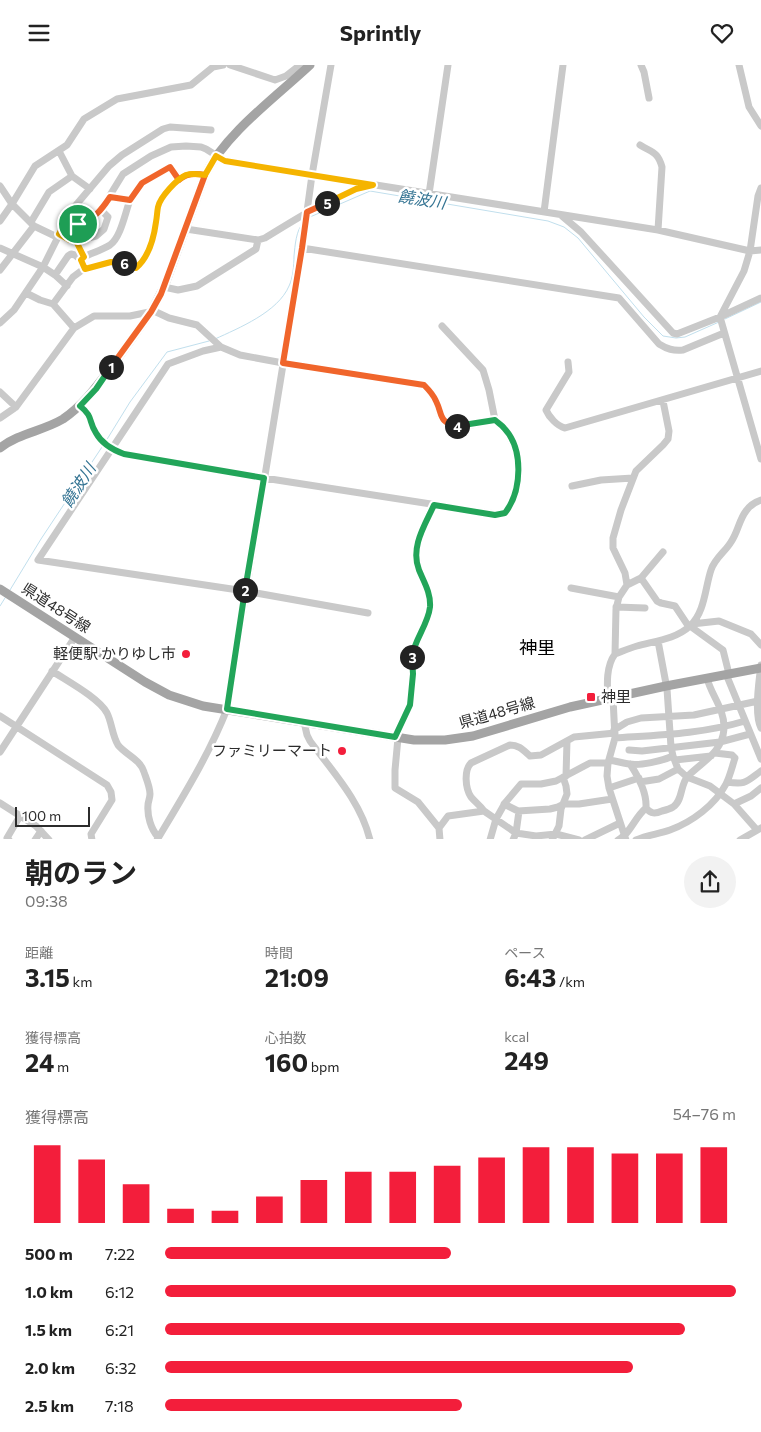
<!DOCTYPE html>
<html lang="ja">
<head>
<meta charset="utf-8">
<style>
  body { margin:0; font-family:Commissioner,"Noto Sans JP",sans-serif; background:#f2f2f2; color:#222; height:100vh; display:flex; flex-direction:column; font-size:19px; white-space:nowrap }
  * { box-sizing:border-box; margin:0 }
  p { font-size:16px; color:#767676 }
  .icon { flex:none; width:28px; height:28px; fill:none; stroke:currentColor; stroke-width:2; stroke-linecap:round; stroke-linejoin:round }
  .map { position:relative; height:774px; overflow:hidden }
  .panel { display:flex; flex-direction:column; background:#fff; flex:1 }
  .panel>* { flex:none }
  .scale { position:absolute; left:15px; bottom:12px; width:75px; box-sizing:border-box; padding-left:5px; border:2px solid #2c2c2c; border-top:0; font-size:14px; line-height:18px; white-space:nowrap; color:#2c2c2c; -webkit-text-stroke:4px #fff; paint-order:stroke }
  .pin { position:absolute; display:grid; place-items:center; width:42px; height:42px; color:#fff; margin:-21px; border:2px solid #fff; border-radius:50%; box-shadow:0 1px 5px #0007 }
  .km { position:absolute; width:25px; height:25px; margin:-12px; border-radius:50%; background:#222; color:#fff; font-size:14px; line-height:25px; text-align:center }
  .round { display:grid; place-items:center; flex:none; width:52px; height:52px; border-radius:26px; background:#f2f2f2 }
  .overview { display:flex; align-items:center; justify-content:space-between; height:85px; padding:0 25px }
  h1 { font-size:28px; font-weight:700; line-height:38px }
  .stats { display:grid; grid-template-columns:repeat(3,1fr); gap:8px; height:85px; padding:5px 25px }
  .stats div { display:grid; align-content:center }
  .stats b { font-size:25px; font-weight:700 }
  .stats small { font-size:14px; font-weight:400 }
  .stats p { font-size:14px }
  .chart { height:140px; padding:10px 25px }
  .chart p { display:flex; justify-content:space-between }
  .chart svg { width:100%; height:90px; margin-top:5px; stroke:#f31e3b; stroke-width:6 }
  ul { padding:0 25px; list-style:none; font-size:16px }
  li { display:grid; grid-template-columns:80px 60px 1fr; align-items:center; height:38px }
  li i { height:12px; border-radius:6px; background:#f31e3b }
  header { display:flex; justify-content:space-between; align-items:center; height:65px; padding:0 25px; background:#fff; font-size:22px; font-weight:700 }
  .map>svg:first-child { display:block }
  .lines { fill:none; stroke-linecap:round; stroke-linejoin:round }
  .stream { stroke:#c1dfed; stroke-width:1 }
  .minor { stroke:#c9c9c9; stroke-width:7 }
  .major { stroke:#a4a4a4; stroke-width:9 }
  .split-1-casing { stroke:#fff; stroke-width:10 }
  .split-2-casing { stroke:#fff; stroke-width:10 }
  .split-3-casing { stroke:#fff; stroke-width:10 }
  .split-4-casing { stroke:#fff; stroke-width:10 }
  .split-5-casing { stroke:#fff; stroke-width:10 }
  .split-6-casing { stroke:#fff; stroke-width:10 }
  .split-7-casing { stroke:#fff; stroke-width:10 }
  .split-1 { stroke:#f0652b; stroke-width:6 }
  .split-2 { stroke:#22a559; stroke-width:6 }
  .split-3 { stroke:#22a559; stroke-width:6 }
  .split-4 { stroke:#22a559; stroke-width:6 }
  .split-5 { stroke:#f0652b; stroke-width:6 }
  .split-6 { stroke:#f5b400; stroke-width:6 }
  .split-7 { stroke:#f5b400; stroke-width:6 }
  .poi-dot { fill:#f31e3b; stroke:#fff; stroke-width:2 }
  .labels { text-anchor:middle; stroke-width:5; stroke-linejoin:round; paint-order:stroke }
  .street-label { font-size:15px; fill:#2c2c2c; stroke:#fff }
  .poi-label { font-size:15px; fill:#2c2c2c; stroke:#fff; text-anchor:end }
  .water-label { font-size:16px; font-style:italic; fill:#347493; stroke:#fff }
  .quarter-label { font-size:18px; fill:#000; stroke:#fff }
</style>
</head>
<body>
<header><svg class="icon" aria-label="menu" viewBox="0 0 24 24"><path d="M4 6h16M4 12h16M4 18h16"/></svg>Sprintly<svg class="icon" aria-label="heart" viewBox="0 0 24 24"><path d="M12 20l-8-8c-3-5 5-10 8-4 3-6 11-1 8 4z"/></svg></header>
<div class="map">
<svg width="761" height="775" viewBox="0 0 761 775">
  <rect width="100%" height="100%" fill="#fff"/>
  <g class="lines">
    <!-- stream -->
    <path class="stream" d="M310 152 370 126 548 156 564 162 578 173 644 252 663 271 676 273 685 272 719 257
      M725 254 761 237
      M215 274C239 263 278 247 289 221 293 213 294 200 294 191 295 181 296 165 303 158
      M106 376 130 337 167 287 209 276
      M10 525 41 474 102 382
      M0 541 5 533"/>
    <!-- minor -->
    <path class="minor" d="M230 0 275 15 286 11 300 0
      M641 0 644 7 649 33
      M739 0 749 42 761 61
      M640 80C653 88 658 87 662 102L658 165
      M59 86 72 111 90 124
      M0 121 12 139 0 156
      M761 123 758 131 750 186 744 206 720 252 761 394
      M429 129 448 0
      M109 132 130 135 142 119 170 102 179 115
      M544 147 563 0
      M562 151 581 167 673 268 677 269 720 252 761 233
      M31 157 49 127 72 111
      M63 162 64 156 76 140 109 101 122 90 163 64 170 62 211 65
      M186 164 258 175 265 173C298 153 332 130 370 121
      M59 169 70 175 76 176 96 171 104 164 108 152 101 145
      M57 172 34 161 12 139 35 101 67 80 84 54 117 34 191 20 213 2 223 0
      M76 176 84 192 82 194
      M0 183 43 202 55 210 67 221
      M302 183 619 233 659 279C667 284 673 286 683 285L724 268
      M84 192C92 188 102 185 110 180 121 172 125 148 130 135
      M0 205 34 161
      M55 210 68 191 71 189 75 190 81 195
      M164 222 178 225 197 221 256 184 258 175
      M26 228 40 235 53 239 74 263
      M53 239 73 212 85 203 111 197H120L136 203C149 192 154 172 156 157 157 152 157 147 158 142 160 132 177 114 186 110 192 108 198 108 205 110
      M0 258 14 245 43 202 63 162 89 155 99 148 123 109 151 91 171 82 186 81 201 82 206 84 225 96 658 165 750 186 761 185
      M221 282 203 286 168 299 38 495 245 526 368 548
      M568 297 569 307 546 345C549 352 557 361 565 363L761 306
      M0 327 16 342
      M80 341C94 353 88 356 96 368 102 379 113 385 124 389L264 413 495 449 505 448 510 440 517 422 519 408 516 385 505 363 495 355 489 325 483 305 442 261
      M0 353 16 342 74 263 94 251H130L154 246 169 253 197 260 221 282 240 290 283 298 424 320C436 332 435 335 440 350 447 369 481 358 495 355
      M572 421 601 415 633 413
      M641 513 657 536 661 538 675 541 689 562
      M627 520 641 513 663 487
      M571 523 619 532
      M616 542 645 543
      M692 559 719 556 751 569 761 580
      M690 561 723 585 729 609
      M658 576 667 624 671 682 673 691 678 704 687 712 710 721 734 739 757 765
      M615 589C623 586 630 583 637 581 655 576 676 574 690 561 705 547 705 523 711 505 715 493 725 487 731 477 738 467 739 455 746 446 750 440 755 437 761 435
      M761 600C759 615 754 650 761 663
      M52 606C67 616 99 633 107 648 112 658 112 670 118 680 126 690 140 694 144 707 146 713 150 722 150 729 150 733 148 737 148 740 147 751 151 764 158 772
      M726 609 761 694
      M613 633 615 673 608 698 607 711 609 723 626 775
      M608 634C607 619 606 601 615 589L616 544 619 532 627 520 625 508 613 483V473L621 445 636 406 663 380 668 374 669 366 663 336
      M0 651 107 720 111 727 112 735 91 769 92 775
      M304 657 307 670 310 676C333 707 361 737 370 775
      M614 665 627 657 641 653 694 650 758 636
      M395 672 410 640 413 609 412 590 426 557 430 543V531L418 503 417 483 420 471 434 440
      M398 673 395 705V723L418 737 439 763
      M615 673C659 670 702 669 745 656
      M629 685 642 686 720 677 750 669
      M0 687 75 572
      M609 695C616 696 622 698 629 699 640 701 662 696 673 691
      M675 695 711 691
      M566 711 567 676
      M640 717 659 714 678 704
      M727 717C746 720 746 717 761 706
      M609 723 639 713
      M0 738 36 761 49 775
      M504 739 518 746 550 744 558 742 564 739H579L612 734
      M734 739 751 731 761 723
      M646 743C651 749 655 749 662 746 666 745 670 744 673 742 683 736 680 719 688 711 703 696 722 688 724 664 725 644 711 630 707 613
      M484 746C480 740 475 737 471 732 465 723 464 705 471 698L510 680C519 680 523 685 530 691L541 690 574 672 615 668
      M9 775 7 773 20 751
      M35 775 41 766
      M157 775C182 733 209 690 227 644L302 183 312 110 331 0
      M440 775 439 763 448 751 484 746 516 768 536 771 556 769 579 775
      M490 775 496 754 505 738 521 719H541L556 716 590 698H608
      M513 775 516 768 519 746
      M552 775 559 761 561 744 567 729 566 721 563 712
      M585 775 620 758
      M618 775C631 768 634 753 646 743 647 728 638 711 630 699
      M636 775C647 770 659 769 670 765 692 757 715 740 726 719 730 711 732 702 735 693L732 690 715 688
      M740 775 761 763"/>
    <!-- major -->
    <path class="major" d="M0 383C19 368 43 366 63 354 85 339 99 318 115 297 127 280 139 264 151 247L164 222 205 110C226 68 276 32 310 0
      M0 524 145 617 169 630 203 641 414 675H445L473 671 570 642 666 621 761 603"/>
  </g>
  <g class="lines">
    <!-- split-1 casing -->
    <g class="split-1-casing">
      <path id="split-1" d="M78 159C95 153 100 147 110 132L130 135 142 118 170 102 179 115C186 108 195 108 205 110L161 229 151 247 111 302"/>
    </g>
    <!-- split-2 casing -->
    <g class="split-2-casing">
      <path id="split-2" d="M111 302 96 324 80 341C94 352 88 356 96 368 102 379 113 385 124 389L264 413 245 525"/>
    </g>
    <!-- split-3 casing -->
    <g class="split-3-casing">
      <path id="split-3" d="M245 525 227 644 395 672 410 640 413 609 412 592"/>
    </g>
    <!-- split-4 casing -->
    <g class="split-4-casing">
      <path id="split-4" d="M412 592C414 575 428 560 430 542 431 528 424 517 419 505 410 482 425 460 434 440L495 450 505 448C522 426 524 384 504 363 502 360 498 358 495 355L457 361"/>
    </g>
    <!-- split-5 casing -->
    <g class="split-5-casing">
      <path id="split-5" d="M327 138 307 147 302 183 283 298 424 320C429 325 433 329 436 336 443 350 438 357 457 361"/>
    </g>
    <!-- split-6 casing -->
    <g class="split-6-casing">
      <path id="split-6" d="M124 198 136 203C149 192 154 172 156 157 157 152 157 147 158 142 160 132 177 114 186 110 192 108 198 109 205 110L216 91 225 96 373 120 356 124 327 138"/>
    </g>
    <!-- split-7 casing -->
    <g class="split-7-casing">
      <path id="split-7" d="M78 159 63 162 59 169 70 175 76 176 84 192 81 195 85 204 111 197 124 198"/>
    </g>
    <!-- split-1 -->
    <use href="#split-1" class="split-1"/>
    <!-- split-2 -->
    <use href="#split-2" class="split-2"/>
    <!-- split-3 -->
    <use href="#split-3" class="split-3"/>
    <!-- split-4 -->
    <use href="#split-4" class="split-4"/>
    <!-- split-5 -->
    <use href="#split-5" class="split-5"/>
    <!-- split-6 -->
    <use href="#split-6" class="split-6"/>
    <!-- split-7 -->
    <use href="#split-7" class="split-7"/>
  </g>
  <!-- markers -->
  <g class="poi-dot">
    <circle cx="186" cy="589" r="5"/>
    <rect x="586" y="627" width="10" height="10" rx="2.5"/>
    <circle cx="342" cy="686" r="5"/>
  </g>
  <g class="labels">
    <!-- street labels -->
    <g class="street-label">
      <text transform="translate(56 543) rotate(33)" y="5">県道48号線</text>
      <text transform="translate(497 648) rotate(-16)" y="5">県道48号線</text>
    </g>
    <!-- poi labels -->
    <g class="poi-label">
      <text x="176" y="594">軽便駅 かりゆし市</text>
      <text x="601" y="637" text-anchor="start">神里</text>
      <text x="332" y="691">ファミリーマート</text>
    </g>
    <!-- water labels -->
    <g class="water-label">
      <text transform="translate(422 134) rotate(9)" y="6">饒波川</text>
      <text transform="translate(78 420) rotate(-57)" y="6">饒波川</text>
    </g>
    <!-- quarter labels -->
    <g class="quarter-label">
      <text x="537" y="589">神里</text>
    </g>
  </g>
</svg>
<div class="scale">100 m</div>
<div class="pin" style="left:78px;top:159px;background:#1e9e55"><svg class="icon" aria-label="arrive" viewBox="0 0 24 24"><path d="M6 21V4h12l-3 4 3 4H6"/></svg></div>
<b class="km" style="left:111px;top:302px">1</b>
<b class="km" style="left:245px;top:525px">2</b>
<b class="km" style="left:412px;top:592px">3</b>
<b class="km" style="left:457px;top:361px">4</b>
<b class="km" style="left:327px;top:138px">5</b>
<b class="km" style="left:124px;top:198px">6</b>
</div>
<section class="panel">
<div class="overview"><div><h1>朝のラン</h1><p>09:38</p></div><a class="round"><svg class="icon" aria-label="share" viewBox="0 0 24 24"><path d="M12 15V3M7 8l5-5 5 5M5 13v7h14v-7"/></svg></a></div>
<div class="stats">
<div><p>距離</p><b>3.15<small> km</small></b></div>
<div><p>時間</p><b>21:09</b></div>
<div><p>ペース</p><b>6:43<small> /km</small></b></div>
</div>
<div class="stats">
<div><p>獲得標高</p><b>24<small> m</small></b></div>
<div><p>心拍数</p><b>160<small> bpm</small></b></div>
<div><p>kcal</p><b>249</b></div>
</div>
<div class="chart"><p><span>獲得標高</span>54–76 m</p>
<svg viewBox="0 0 160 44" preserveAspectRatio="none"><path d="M5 44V6M15 44V13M25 44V25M35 44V37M45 44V38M55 44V31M65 44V23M75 44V19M85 44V19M95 44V16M105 44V12M115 44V7M125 44V7M135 44V10M145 44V10M155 44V7"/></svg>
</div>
<ul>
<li><b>500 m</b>7:22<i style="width:50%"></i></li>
<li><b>1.0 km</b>6:12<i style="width:100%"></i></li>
<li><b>1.5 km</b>6:21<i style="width:91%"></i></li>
<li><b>2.0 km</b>6:32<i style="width:82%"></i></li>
<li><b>2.5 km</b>7:18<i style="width:52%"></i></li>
</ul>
</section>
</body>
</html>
